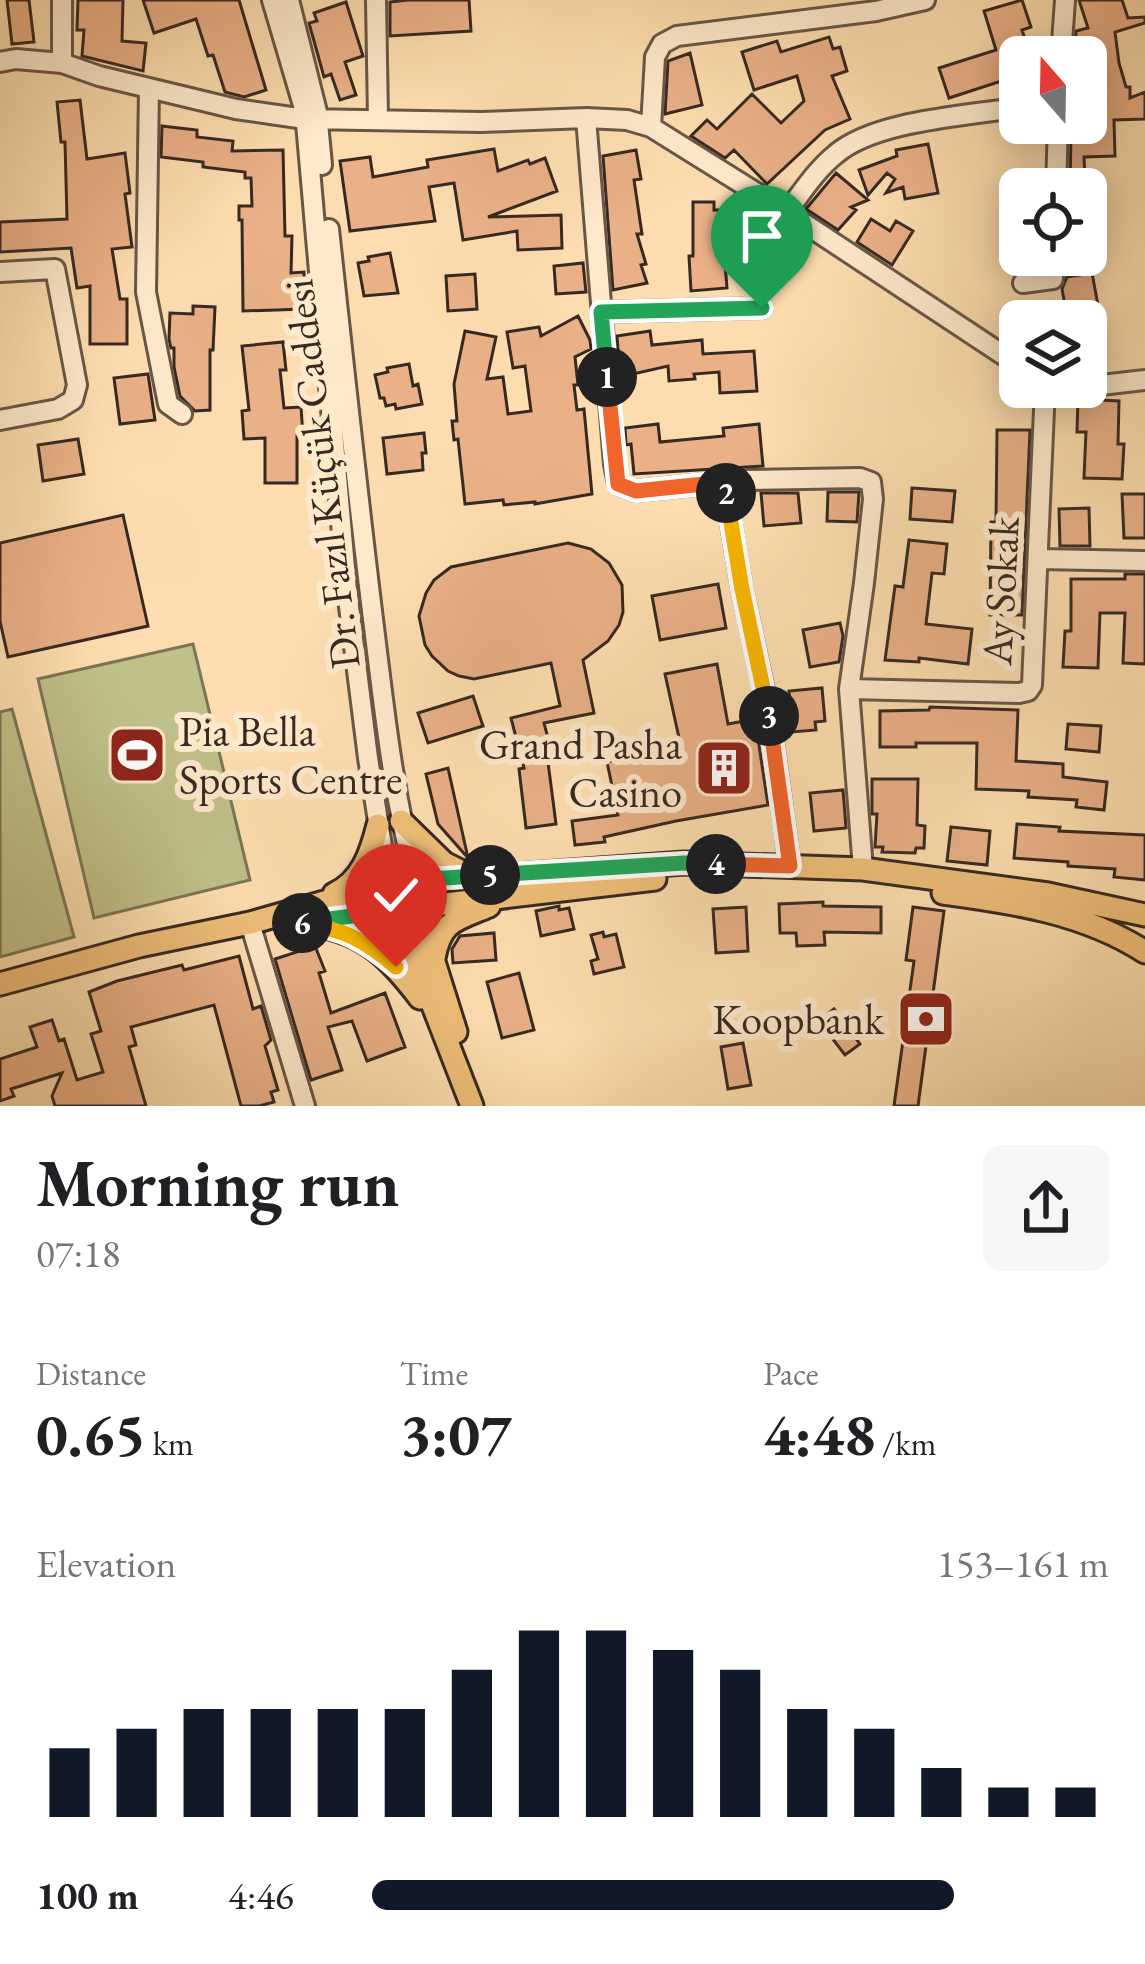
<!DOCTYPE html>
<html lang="en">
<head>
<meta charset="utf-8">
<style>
  body { margin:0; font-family:"EB Garamond",serif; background:#f6f6f6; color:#202124; height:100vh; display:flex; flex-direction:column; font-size:45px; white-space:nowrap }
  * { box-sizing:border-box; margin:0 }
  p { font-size:39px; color:#757577 }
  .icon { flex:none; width:66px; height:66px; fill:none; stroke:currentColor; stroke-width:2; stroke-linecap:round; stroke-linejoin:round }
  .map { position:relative; height:1106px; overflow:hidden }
  .panel { display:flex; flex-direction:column; background:#fff; flex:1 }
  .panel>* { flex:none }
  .needle { width:78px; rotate:340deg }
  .fabs { position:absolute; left:999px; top:36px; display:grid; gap:24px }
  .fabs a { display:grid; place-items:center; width:108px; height:108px; border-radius:18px; background:#fff; box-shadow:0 6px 30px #0003; font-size:60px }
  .pin { position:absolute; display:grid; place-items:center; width:102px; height:102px; color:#fff; margin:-123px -51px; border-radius:50% 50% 50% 0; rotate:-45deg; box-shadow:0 0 12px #0007 }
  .pin .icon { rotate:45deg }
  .km { position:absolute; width:60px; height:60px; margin:-30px; border-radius:50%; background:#222; color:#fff; font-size:33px; line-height:60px; text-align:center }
  .round { display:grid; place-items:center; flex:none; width:126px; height:126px; border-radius:18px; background:#f6f6f6 }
  .summary { display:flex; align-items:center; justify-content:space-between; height:204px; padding:0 36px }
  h1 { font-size:66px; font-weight:700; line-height:90px }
  .figures { display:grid; grid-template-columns:repeat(3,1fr); gap:18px; height:204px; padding:12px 36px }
  .figures div { display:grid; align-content:center }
  .figures b { font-size:60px; font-weight:700 }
  .figures small { font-size:33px; font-weight:400 }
  .figures p { font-size:33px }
  .chart { height:336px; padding:24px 36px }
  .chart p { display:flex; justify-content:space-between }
  .chart svg { width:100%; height:216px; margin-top:12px; stroke:#111827; stroke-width:6 }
  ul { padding:0 36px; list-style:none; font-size:39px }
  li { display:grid; grid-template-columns:192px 144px 1fr; align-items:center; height:90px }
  li i { height:30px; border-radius:15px; background:#111827 }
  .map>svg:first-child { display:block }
  .green { fill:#c0c08a; stroke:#7b7456; stroke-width:3 }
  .building { fill:#eab087; stroke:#362922; stroke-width:3 }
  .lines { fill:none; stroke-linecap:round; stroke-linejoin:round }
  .minor-casing { stroke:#685645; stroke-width:24 }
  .major-casing { stroke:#362922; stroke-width:27 }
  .minor { stroke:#fee9cb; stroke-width:18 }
  .major { stroke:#eebe78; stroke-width:21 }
  .split-1-casing { stroke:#fff; stroke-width:24 }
  .split-2-casing { stroke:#fff; stroke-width:24 }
  .split-3-casing { stroke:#fff; stroke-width:24 }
  .split-4-casing { stroke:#fff; stroke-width:24 }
  .split-5-casing { stroke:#fff; stroke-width:24 }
  .split-6-casing { stroke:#fff; stroke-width:24 }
  .split-7-casing { stroke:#fff; stroke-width:24 }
  .split-1 { stroke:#22a559; stroke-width:15 }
  .split-2 { stroke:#f0652b; stroke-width:15 }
  .split-3 { stroke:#f5b400; stroke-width:15 }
  .split-4 { stroke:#f0652b; stroke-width:15 }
  .split-5 { stroke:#22a559; stroke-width:15 }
  .split-6 { stroke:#22a559; stroke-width:15 }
  .split-7 { stroke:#f5b400; stroke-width:15 }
  .labels { text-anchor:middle; stroke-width:12; stroke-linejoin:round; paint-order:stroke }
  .street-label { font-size:42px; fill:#362922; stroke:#fee9cb }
  .poi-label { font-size:42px; fill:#362922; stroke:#fee9cb; text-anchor:end }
</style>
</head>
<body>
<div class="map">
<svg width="1145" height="1106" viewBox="0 0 1145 1106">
  <rect width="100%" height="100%" fill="#fdddaf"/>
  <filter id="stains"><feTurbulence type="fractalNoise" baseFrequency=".00167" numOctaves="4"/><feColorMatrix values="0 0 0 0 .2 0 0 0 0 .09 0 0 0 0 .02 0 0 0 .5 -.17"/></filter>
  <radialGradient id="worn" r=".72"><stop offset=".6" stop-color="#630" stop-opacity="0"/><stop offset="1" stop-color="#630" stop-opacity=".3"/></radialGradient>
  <!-- green -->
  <path class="green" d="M193 644 250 880 94 918 38 679Z
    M12 709 74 937 0 957V712Z"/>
  <!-- building -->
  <path class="building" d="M7 0H29L34 42 12 44Z
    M78 0H123L122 41 146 43 143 71 82 56 84 30H77Z
    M143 0H239L266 90 244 97 225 92 213 55 208 56 196 19 154 33Z
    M408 0H469L471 31 390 36V2Z
    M1022 0 1031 27 1022 30 1031 57H1020V75L949 98 939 68 996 50 984 11Z
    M1079 0H1122L1128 18 1145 17V23L1115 32 1119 63 1126 87H1130V98L1145 92V119L1114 120 1115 156 1084 157 1085 178H1078L1080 189H1070L1071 136 1086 135V57H1075L1076 31 1088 28Z
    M346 2 363 56 345 62 356 95 340 100 331 74 324 77 309 23 317 21 314 13Z
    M829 37 833 49 840 47 847 71 832 76 850 119 825 130 767 184 734 150 725 158 691 136 707 120 717 129 752 94 781 123 804 101 797 76 754 90 742 52 777 41 781 52Z
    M690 53 702 105 665 114 668 61Z
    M80 100 87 159 125 153 130 193 125 194 132 247 112 249 120 299H127V344H90V286L77 288 71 248 0 252V222L67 219 65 142H61L57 102Z
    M162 126 197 130V137L233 141 232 151 283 150 285 236H292L291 273 304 272 305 309 243 311 242 220H239V206H252L251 178H245V172L203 167V162L161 157Z
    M928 144 938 193 905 199 903 187 886 193 895 179 887 173 868 195 859 170 897 156 896 150Z
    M494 149 498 171 528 160 530 164 545 158 557 191 488 217 561 215 562 248 518 250 517 231 463 240 454 183 429 187 435 221 350 231 340 161 370 157 373 177 428 167 427 160Z
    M636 150 641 179 634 180 642 234H637L646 264 641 265 647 283 613 290 603 156Z
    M836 173 868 200 851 207 856 210 838 230 806 209Z
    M693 202H714V210H729L728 239H723L727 288 691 291 689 256H693Z
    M871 219 890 231 896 221 913 231 892 265 857 242Z
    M390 253 398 293 364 296 358 263 369 261 368 257Z
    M583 263 586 292 556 294 554 266Z
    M1092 273 1100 316 1068 321 1062 289 1067 277Z
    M475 274 477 309 448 311 446 276Z
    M193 306 215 307 213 350H210V410L195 411 180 396 174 367V348H171L169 339 170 313 193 314Z
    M578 316 590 340 591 349 575 357 578 385H574L577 410 584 409 592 494 535 504V502L504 505 503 500 465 504 458 439 454 440 452 421H457L454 384 465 331 496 337 487 379 503 377 508 414 531 411 525 366 513 368 507 332 539 327 541 336Z
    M650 331 652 345 702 340 703 354 754 351 757 391 720 393 719 372 694 374 695 379 669 381 668 366 620 377 617 336Z
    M283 342 286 370H280L284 408 301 407 303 436H297V483H265V438L244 439 242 411 249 410 242 346Z
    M409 364 413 386 418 384 422 404 396 409 395 404 386 406 384 398H380L375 375 388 372 387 368Z
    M148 374 155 420 120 424 114 378Z
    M1078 399 1119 401 1118 444H1124L1122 479 1084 478 1086 432H1077Z
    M658 424 660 442 724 436 723 428 759 424 763 466 634 474 631 444 626 445 625 428Z
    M997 430H1030L1022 615H990L991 522H996Z
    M424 433 426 453H422L423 470 387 474 383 438Z
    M78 439 84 474 43 481 38 445Z
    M912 488 955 491 952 522 910 519Z
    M828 492H859L857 522 827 521Z
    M761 493H798L801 523 764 526Z
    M1122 494H1145V538H1124Z
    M1089 508 1090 546H1060L1059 509Z
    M123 515 148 626 8 657 0 621V543Z
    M909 540 947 544 944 574 932 573 926 624 972 629 968 664 919 658V662L885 660 895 586 903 587Z
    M568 543 591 549 609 563 622 585 623 612 619 625 608 641 583 660 594 713 544 723 550 746 546 747 556 824 526 828 519 769 524 768 511 718 560 706 551 663 474 679 459 676 448 671 432 656 425 645 419 616 426 593 434 580 451 567Z
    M1125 574H1145V664L1123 663 1125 613H1100L1098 668 1063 667 1065 631H1071V579H1125Z
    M718 584 726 628 660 640 652 596Z
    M840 623 843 636 839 662 810 667 803 630Z
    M717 664 728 724 755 719 768 805 676 821 604 837 605 842 575 845 572 821 618 815 607 762 681 747 665 674Z
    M822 688 825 721 815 722 816 730 792 732 789 691Z
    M473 696 483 726 428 743 418 713Z
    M930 707 1018 710 1016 761 1063 764V777L1107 782 1104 810 1076 807 1077 800 1028 797 1029 791 976 789 977 743H916V747H880V711L929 710Z
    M1068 724 1101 726 1099 752 1066 749Z
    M448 768 468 858 438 824 426 774Z
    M872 779H918L917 825 925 826 924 848H916L915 853 882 852 883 847H875L877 814H872Z
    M843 790 846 828 814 831 810 793Z
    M1017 824 1060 827 1059 831 1145 835V880L1114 877 1115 869 1068 866V862L1014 858Z
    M951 827 990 831 987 865 947 861Z
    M823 902V906L881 907V933L824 932 825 945 797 946 796 933H780L779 904Z
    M559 906V910L569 908 574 929 541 936 536 911Z
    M746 907 748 951 716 953 713 909Z
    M913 907 944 911 918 1106H894L914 961 906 960Z
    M603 932 604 937 616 934 624 967 594 974 591 961 598 959 591 935Z
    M494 933 496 960 453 963 452 949 460 936Z
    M315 946 325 971 319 973 331 1013 385 993 405 1047 367 1061 352 1021 328 1027 342 1070 311 1080 275 959Z
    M239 956 253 1009 261 1006 271 1040 265 1046 278 1090 271 1092 274 1102 259 1106H241L214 1005 131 1027 136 1045 129 1047 146 1106H55L52 1096 62 1073 11 1089 14 1096 0 1101V1059L37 1047 30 1027 52 1020 59 1041 64 1039 77 1080 103 1072 91 1034 101 1031 89 992 117 981 182 965 184 970Z
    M519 973 534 1030 502 1038 487 982Z
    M834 1009 860 1044 845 1055 819 1021Z
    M743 1043 751 1085 728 1089 721 1047Z"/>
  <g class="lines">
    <!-- minor casing -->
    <g class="minor-casing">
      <path id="minor" d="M62 0V63
        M272 0 305 112 347 591 368 758 388 884
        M289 0 317 112 322 165
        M376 0 378 119
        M1061 57 1065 0
        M0 62 16 59 62 63 99 76 236 109 305 119 481 122 586 118 627 120 651 127 787 212 1020 366
        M149 88 146 292 168 404 182 414
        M586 118 614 464 618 484 636 491 744 480 860 478 871 482 873 499 864 583 849 689 863 869
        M651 127 655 57 662 44 677 36 876 11 925 0
        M1056 189 1058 123
        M787 212C802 192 816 170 836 154 876 120 968 116 1020 107
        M329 229C343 359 357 489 373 619 384 707 393 795 416 881
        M0 272 55 269 77 385 73 400 58 409 0 420
        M1023 283 1053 279 1054 255
        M601 312 762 308
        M1084 387 1145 380
        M724 482 742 589 769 714 790 866
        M1039 559 1145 561
        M849 689 1019 693 1028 691 1032 685 1045 387
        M250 923 305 1106"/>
    </g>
    <!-- major casing -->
    <g class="major-casing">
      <path id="major" d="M401 821 444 863 470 876
        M943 893C1012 902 1085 913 1145 952
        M334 894C362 881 371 853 378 825
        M418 895 434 962 456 1032
        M392 900 472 1106
        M286 923 655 879
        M316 925C367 934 390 959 420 998
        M434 958C441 920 456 920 489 906
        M0 984 139 946 250 923 388 884 684 863 863 869 1048 894 1145 915"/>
    </g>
    <!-- minor -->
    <use href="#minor" class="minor"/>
    <!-- major -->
    <use href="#major" class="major"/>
  </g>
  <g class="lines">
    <!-- split-1 casing -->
    <g class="split-1-casing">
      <path id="split-1" d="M607 377 601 312 762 308"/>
    </g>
    <!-- split-2 casing -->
    <g class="split-2-casing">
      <path id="split-2" d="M607 377 618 484 636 491 724 482 726 493"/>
    </g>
    <!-- split-3 casing -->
    <g class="split-3-casing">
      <path id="split-3" d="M726 493 742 589 769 716"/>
    </g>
    <!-- split-4 casing -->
    <g class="split-4-casing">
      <path id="split-4" d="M716 864 790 866 769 716"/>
    </g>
    <!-- split-5 casing -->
    <g class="split-5-casing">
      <path id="split-5" d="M490 875 684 863 716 864"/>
    </g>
    <!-- split-6 casing -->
    <g class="split-6-casing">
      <path id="split-6" d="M302 923H299L421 907 416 880 490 875"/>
    </g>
    <!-- split-7 casing -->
    <g class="split-7-casing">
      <path id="split-7" d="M302 923C343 929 365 940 396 967"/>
    </g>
    <!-- split-1 -->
    <use href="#split-1" class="split-1"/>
    <!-- split-2 -->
    <use href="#split-2" class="split-2"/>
    <!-- split-3 -->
    <use href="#split-3" class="split-3"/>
    <!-- split-4 -->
    <use href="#split-4" class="split-4"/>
    <!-- split-5 -->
    <use href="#split-5" class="split-5"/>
    <!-- split-6 -->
    <use href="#split-6" class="split-6"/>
    <!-- split-7 -->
    <use href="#split-7" class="split-7"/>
  </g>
  <!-- icons -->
  <defs>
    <g id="stadium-square" transform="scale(3)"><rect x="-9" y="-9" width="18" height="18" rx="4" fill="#8f2418" stroke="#fee9cb"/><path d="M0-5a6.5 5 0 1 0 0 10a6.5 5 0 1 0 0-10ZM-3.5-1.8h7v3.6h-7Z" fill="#fff"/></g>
    <g id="building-square" transform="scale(3)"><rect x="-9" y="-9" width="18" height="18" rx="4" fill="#8f2418" stroke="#fee9cb"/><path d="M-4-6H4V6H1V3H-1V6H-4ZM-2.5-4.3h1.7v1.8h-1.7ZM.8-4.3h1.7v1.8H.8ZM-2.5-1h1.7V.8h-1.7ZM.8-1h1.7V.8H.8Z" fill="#fff"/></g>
    <g id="bank-square" transform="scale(3)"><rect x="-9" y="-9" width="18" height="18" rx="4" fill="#8f2418" stroke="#fee9cb"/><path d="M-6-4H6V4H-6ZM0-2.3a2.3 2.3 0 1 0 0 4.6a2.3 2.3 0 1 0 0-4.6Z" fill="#fff"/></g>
  </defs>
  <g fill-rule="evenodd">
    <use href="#stadium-square" x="137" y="755"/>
    <use href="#building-square" x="724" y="768"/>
    <use href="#bank-square" x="926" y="1019"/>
  </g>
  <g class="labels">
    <!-- street labels -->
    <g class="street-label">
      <text transform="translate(321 474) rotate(-97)" y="15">Dr. Fazıl Küçük Caddesi</text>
      <text transform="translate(1000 591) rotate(-87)" y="15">Ay Sokak</text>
    </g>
    <!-- poi labels -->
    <g class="poi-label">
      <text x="179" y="746" text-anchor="start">Pia Bella<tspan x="179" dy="48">Sports Centre</tspan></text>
      <text x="682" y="759">Grand Pasha<tspan x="682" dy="48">Casino</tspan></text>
      <text x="884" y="1034">Koopbank</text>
    </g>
  </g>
  <rect width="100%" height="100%" filter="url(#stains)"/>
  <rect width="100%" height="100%" fill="url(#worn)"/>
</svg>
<div class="fabs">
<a><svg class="needle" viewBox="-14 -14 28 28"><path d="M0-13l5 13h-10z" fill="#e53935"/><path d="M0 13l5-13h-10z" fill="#757577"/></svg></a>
<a><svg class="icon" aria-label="locate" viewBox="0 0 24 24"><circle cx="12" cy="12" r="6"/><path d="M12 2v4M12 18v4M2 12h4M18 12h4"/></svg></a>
<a><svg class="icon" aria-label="layers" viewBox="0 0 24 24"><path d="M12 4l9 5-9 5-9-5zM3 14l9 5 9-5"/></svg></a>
</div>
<div class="pin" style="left:762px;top:308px;background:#1e9e55"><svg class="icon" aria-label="arrive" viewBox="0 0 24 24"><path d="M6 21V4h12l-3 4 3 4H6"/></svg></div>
<div class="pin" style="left:396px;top:967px;background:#d93025"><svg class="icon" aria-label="check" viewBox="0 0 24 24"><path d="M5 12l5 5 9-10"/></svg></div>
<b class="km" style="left:607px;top:377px">1</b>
<b class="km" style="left:726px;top:493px">2</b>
<b class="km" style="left:769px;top:716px">3</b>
<b class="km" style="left:716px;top:864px">4</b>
<b class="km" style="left:490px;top:875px">5</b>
<b class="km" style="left:302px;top:923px">6</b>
</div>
<section class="panel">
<div class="summary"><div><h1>Morning run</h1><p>07:18</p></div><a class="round"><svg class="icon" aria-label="share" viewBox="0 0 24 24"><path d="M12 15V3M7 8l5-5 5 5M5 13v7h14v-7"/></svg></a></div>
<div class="figures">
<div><p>Distance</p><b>0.65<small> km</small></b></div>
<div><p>Time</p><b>3:07</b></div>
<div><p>Pace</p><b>4:48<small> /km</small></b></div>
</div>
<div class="chart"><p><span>Elevation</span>153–161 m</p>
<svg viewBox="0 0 160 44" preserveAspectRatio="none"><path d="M5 44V30M15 44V26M25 44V22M35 44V22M45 44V22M55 44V22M65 44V14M75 44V6M85 44V6M95 44V10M105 44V14M115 44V22M125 44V26M135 44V34M145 44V38M155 44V38"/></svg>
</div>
<ul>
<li><b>100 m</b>4:46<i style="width:79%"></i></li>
</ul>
</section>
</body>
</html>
